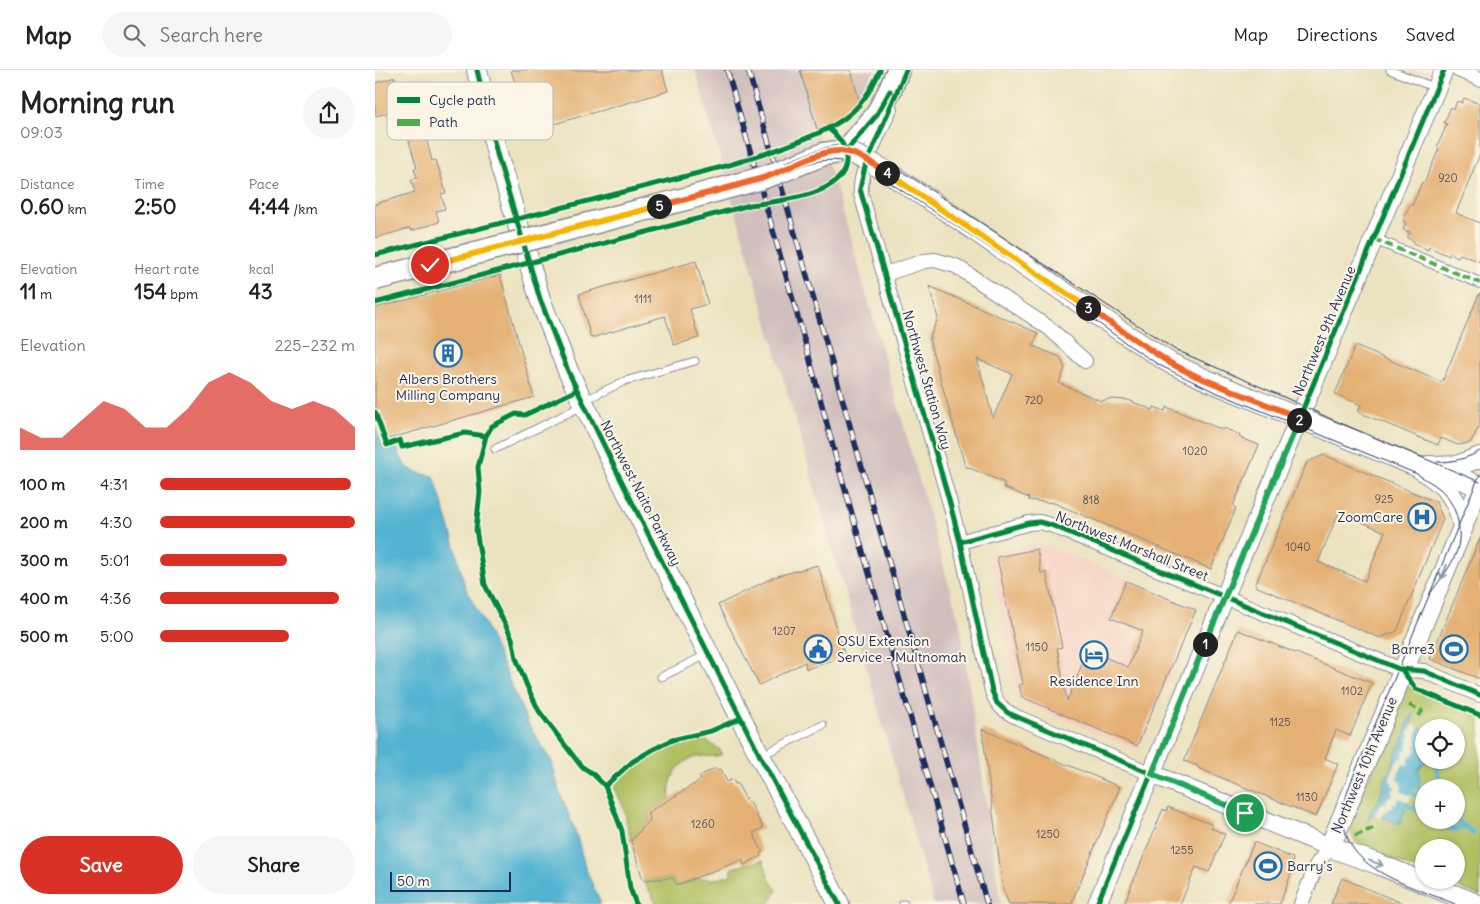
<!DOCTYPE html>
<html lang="en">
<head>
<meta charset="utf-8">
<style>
  body { margin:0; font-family:Delius,sans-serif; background:#f6f6f6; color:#222; height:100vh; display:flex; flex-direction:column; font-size:19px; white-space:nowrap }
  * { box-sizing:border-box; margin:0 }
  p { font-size:16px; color:#767676 }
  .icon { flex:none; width:28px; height:28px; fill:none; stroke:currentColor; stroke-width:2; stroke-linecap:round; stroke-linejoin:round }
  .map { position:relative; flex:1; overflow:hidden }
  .sheet { display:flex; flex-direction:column; background:#fff; width:375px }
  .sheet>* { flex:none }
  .tools { position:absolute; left:1040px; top:649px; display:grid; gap:10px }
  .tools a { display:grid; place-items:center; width:50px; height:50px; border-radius:50%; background:#fff; box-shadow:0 1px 4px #0004; font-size:25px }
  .scale { position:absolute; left:15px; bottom:12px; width:121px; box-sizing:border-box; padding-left:5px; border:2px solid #1b2f5e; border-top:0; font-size:14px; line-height:18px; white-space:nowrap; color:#1b2f5e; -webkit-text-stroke:4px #fcf5e5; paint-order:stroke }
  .pin { position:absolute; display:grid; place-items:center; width:42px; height:42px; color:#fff; margin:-21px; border:2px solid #fff; border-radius:50%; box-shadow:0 1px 5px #0007 }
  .km { position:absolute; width:25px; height:25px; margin:-12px; border-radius:50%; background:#222; color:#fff; font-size:14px; line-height:25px; text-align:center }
  .round { display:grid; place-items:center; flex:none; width:52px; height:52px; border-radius:26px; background:#f6f6f6 }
  .head { display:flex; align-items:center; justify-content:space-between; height:85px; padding:0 20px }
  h1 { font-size:28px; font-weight:800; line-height:38px }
  .stats { display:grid; grid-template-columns:repeat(3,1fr); gap:8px; height:85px; padding:5px 20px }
  .stats div { display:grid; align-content:center }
  .stats b { font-size:21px; font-weight:800 }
  .stats small { font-size:14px; font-weight:400 }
  .stats p { font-size:14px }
  .chart { height:140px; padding:10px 20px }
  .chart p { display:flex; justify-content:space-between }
  .chart svg { width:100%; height:90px; margin-top:5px; fill:#d93025; opacity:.7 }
  .cta { display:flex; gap:10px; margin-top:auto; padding:10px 20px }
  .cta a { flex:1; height:58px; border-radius:30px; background:#d93025; color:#fff; font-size:20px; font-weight:800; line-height:58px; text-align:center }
  .cta a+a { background:#f6f6f6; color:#222 }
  ul { padding:0 20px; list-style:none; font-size:16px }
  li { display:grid; grid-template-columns:80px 60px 1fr; align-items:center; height:38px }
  li i { height:12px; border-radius:6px; background:#d93025 }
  header { display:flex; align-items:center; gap:30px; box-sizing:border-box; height:70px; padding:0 25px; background:#fff; border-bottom:1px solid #e0e0e0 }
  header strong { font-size:24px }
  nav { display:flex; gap:28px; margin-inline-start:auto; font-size:18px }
  .search { width:350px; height:45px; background:#f6f6f6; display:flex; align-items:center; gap:12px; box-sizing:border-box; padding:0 18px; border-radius:28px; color:#767676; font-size:19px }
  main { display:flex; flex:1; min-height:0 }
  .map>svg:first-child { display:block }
  .built { fill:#f5d2c3 }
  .industrial { fill:#d1bfbd }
  .green { fill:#b0bf61; stroke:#667760; fill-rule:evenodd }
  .water { fill:#53b4d1; stroke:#377298 }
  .pier { fill:#ebe3c0 }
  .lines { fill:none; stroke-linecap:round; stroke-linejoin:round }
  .stream { stroke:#53b4d1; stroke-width:5 }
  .building { fill:#e4b073; fill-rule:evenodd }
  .service-casing { stroke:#83898f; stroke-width:9 }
  .pedestrian-casing { stroke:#83898f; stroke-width:12 }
  .minor-casing { stroke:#83898f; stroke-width:16 }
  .tertiary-casing { stroke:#83898f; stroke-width:20 }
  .secondary-casing { stroke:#83898f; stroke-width:22 }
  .primary-casing { stroke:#83898f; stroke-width:25 }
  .service { stroke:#fff; stroke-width:7 }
  .pedestrian { stroke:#fff; stroke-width:10 }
  .minor { stroke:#fff; stroke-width:14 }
  .tertiary { stroke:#fff; stroke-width:18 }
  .secondary { stroke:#fff; stroke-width:20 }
  .primary { stroke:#fff; stroke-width:22 }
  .tram { stroke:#1b2f5e; stroke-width:1 }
  .rail-casing { stroke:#1b2f5e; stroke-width:5.5 }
  .rail { stroke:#fcf5e5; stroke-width:4; stroke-dasharray:11; stroke-linecap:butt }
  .secondary-bridge-casing { stroke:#83898f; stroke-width:22; stroke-linecap:butt }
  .primary-bridge-casing { stroke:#83898f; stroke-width:25; stroke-linecap:butt }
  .secondary-bridge { stroke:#fff; stroke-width:20 }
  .primary-bridge { stroke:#fff; stroke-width:22 }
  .quiet { stroke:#52ab49; stroke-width:4; stroke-dasharray:8 4; stroke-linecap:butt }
  .cycleway-casing { stroke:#fcf5e5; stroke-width:8 }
  .cycleway { stroke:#00873e; stroke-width:5 }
  .oneway { stroke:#8d97ae }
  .split-1-casing { stroke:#fff; stroke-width:10 }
  .split-2-casing { stroke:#fff; stroke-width:10 }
  .split-3-casing { stroke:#fff; stroke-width:10 }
  .split-4-casing { stroke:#fff; stroke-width:10 }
  .split-5-casing { stroke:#fff; stroke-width:10 }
  .split-6-casing { stroke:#fff; stroke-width:10 }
  .split-1 { stroke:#22a559; stroke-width:6 }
  .split-2 { stroke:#22a559; stroke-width:6 }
  .split-3 { stroke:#f0652b; stroke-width:6 }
  .split-4 { stroke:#f5b400; stroke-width:6 }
  .split-5 { stroke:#f0652b; stroke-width:6 }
  .split-6 { stroke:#f5b400; stroke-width:6 }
  .labels { text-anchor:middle; stroke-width:4; stroke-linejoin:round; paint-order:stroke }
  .number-label { font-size:11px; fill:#4d4f63 }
  .street-label { font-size:14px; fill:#1b2f5e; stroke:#fcf5e5 }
  .poi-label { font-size:14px; fill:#1b2f5e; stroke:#fcf5e5 }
  .key { fill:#fcf5e5; stroke:#b8babc; stroke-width:1 }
  .key-label { font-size:14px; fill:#1b2f5e }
</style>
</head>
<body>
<header>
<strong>Map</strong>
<div class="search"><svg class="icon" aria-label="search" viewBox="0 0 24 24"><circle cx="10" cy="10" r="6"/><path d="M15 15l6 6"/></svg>Search here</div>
<nav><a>Map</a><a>Directions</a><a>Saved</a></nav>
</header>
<main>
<section class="sheet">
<div class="head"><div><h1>Morning run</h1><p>09:03</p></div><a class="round"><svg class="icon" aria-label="share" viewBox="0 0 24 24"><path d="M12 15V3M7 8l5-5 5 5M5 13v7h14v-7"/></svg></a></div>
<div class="stats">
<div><p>Distance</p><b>0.60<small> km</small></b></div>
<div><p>Time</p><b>2:50</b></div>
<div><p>Pace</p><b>4:44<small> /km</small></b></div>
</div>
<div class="stats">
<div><p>Elevation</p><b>11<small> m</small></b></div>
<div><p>Heart rate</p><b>154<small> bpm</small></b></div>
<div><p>kcal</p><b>43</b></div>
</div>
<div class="chart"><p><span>Elevation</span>225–232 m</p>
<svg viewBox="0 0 160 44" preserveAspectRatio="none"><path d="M0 44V33L10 38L20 38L30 29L40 20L50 24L60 33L70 33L80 24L90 11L100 6L110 11L120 20L130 24L140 20L150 24L160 33V44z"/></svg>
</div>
<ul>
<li><b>100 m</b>4:31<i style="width:98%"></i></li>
<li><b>200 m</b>4:30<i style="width:100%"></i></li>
<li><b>300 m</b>5:01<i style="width:65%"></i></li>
<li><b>400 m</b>4:36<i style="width:92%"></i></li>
<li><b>500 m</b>5:00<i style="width:66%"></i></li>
</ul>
<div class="cta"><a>Save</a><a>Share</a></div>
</section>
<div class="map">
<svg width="1105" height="834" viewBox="0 0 1105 834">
  <rect width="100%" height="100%" fill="#fcf5e5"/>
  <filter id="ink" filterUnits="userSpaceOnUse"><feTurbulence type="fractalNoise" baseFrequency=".02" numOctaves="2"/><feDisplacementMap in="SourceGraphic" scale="10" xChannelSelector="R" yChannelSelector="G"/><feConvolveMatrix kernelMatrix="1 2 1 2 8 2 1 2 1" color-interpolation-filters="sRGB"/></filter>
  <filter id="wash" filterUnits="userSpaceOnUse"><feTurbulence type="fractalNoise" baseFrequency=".0096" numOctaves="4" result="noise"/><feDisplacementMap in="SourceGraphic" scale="20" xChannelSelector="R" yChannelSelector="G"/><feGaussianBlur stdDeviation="1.12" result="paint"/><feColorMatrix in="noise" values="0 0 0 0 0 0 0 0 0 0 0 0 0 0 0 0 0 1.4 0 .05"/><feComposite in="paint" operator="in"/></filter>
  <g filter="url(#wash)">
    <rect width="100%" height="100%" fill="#ebe3c0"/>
    <!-- built -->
    <path class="built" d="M665 473 823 538 764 681 644 631 614 484Z"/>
    <!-- industrial -->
    <path class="industrial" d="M320 0H499L484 30 476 39 454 55 442 59 464 128 585 554 626 834H559Z"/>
    <!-- green -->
    <path class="green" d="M1031 616 1105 647V826L1067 810H1081V778H1049V803L986 776C979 771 976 764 974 755ZM1049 658H1081V690H1049ZM1049 718H1081V750H1049Z
      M329 669 345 680 347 684C339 688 336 686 328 686 305 687 292 708 295 729L272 743 275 750 256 771 249 738 239 716C267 688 291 677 329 669Z
      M388 790 395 811 402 820 394 834H282L268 810 298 808 302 815 324 808 342 809 356 805 357 798Z"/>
    <!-- water -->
    <path class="water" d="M0 356 9 380 22 378C30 400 36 402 59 406L78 469 90 517 110 555 153 653 177 692 184 721 200 760 211 800 226 834H0Z
      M1040 642 1036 654 1049 660V690H1053L1044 698C1043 713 1052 709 1036 720V724L1025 754 999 744 991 756 996 740 1004 730 1010 708 1017 699 1020 684 1028 670 1033 652 1037 644Z"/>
    <!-- pier -->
    <path class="pier" d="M1038 654 1044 657 1041 664V671L1043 672 1039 677 1042 679 1037 686 1035 685 1033 695 1029 694 1027 696 1022 707 1023 708 1022 711 1026 712 1025 715 1027 716 1026 722 1036 726 1034 732 1024 728 1021 734 1018 733 1017 739 1014 738 1013 741 1011 740 1010 743 1008 742 1006 748 999 746 1005 734 1007 735 1008 732 1011 733 1012 727 1016 728 1019 723 1016 722 1021 717 1017 715 1018 713 1015 711 1016 705 1021 693 1025 688 1027 689 1029 680 1032 681 1033 679 1032 678 1034 672 1032 671 1035 666 1034 662Z"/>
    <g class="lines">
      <!-- stream -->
      <path class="stream" d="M1059 690C1063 699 1063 708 1066 718
        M1042 717 1049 721
        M1035 722 1049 728
        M1031 735 1049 743
        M1081 749 1098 763
        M1055 750 1080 760 1089 756"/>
    </g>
    <g id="blocks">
      <!-- building -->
      <path class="building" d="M136 0H287L293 21 155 61Z
        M425 0H476L484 30 466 48 454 55 442 59Z
        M20 7 24 22 29 20 32 31 41 29 57 91 61 90 71 123 66 124 70 139 61 141 64 152 36 161 35 158 0 168V134L40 122 36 110 42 108 39 98H42L32 64 26 66 24 56 18 58 13 43 0 46V13Z
        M1089 28 1105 34V84L1081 143 1105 153V192L1085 184 1083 187 1075 183 1074 186 1054 177 1053 180 1038 173 1039 171 1032 168 1035 162 1028 160 1031 153 1028 151 1035 135 1037 136 1047 112 1049 113 1064 79 1062 77 1072 54 1069 53 1076 37 1079 39 1082 31 1087 33Z
        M321 191 333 234 315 239 324 268 299 275 290 246 216 268 204 224Z
        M125 205 159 327 13 369 0 334V238Z
        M554 216 663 263 658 276 685 287 690 298 684 313 726 331 735 329 753 330 778 340 779 337 790 341 792 337 848 360 849 358 865 365 864 367 884 375 858 436 861 438 836 499 679 433 653 430 654 428 628 417 630 413 590 396 554 269 563 248ZM602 289 637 304 618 348Z
        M1105 222V355L1095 373 1083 375 1066 368 1063 375 983 342 986 335 960 324 980 276 1067 312Z
        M949 385 1061 432 1068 449 1022 561 1005 568 880 516 932 392ZM964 442 1010 462 990 511 943 492Z
        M1105 468V609L1055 589Z
        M662 479 666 503 671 502 687 577 682 578 692 631 713 580 753 597 768 561 736 548 751 511 821 540 762 676 647 627 644 615 648 614 622 487Z
        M443 495 470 587 431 599 430 592 384 615 343 535 399 507Z
        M863 560 997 613 975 666 961 660 950 688 963 694 941 747 823 698V696L809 691Z
        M607 659 745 717 696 834H634L628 819Z
        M341 698 343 700 346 699 352 712 358 709 360 714 362 713 373 733 375 732 388 758 378 763 388 782 385 783 386 786 369 795 367 790 302 815 298 808 268 810 256 771 275 750 272 743 326 710 324 706Z
        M793 737 838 755 836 758 850 764 834 802 821 797 805 834H749L788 739 791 741Z
        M879 772 918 788 916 804 905 834H853Z
        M967 808 1029 834H956Z"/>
    </g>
  </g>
  <g filter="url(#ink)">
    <use href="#blocks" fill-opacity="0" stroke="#83898f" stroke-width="1"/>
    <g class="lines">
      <!-- service casing -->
      <g class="service-casing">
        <path id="service" d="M1015 0 1061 18
          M208 331 250 311 320 291
          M120 379 207 336
          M286 607 331 585
          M385 686 448 655
          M528 834H529"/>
      </g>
      <!-- pedestrian casing -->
      <g class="pedestrian-casing">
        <path id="pedestrian" d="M999 169 1105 213"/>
      </g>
      <!-- minor casing -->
      <g class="minor-casing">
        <path id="minor" d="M1083 0 1105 9
          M515 39C506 59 483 103 486 124L574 430 585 472 617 621C623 637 629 641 644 648L777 704
          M510 204 550 191 560 190 581 196 674 258 710 291
          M585 472 654 453 664 452 676 455 1024 599 1049 601 1105 625
          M926 834 942 794 955 777"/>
      </g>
      <!-- tertiary casing -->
      <g class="tertiary-casing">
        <path id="tertiary" d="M1088 457 1105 415
          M777 704 955 777
          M722 834 1069 0"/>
      </g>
      <!-- secondary casing -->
      <g class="secondary-casing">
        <path id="secondary" d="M102 0 122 84 165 229 193 301 237 392 385 686 464 834
          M507 99 567 138 747 262 795 293 834 311 1041 396C1067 412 1083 425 1088 457L955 777 1003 794 1101 834
          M1053 396H1057L1105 417
          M1061 397 1082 396 1105 387"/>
      </g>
      <!-- primary casing -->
      <g class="primary-casing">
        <path id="primary" d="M404 102 449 84 471 81 501 46 515 20 523 0"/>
      </g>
      <!-- service -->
      <use href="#service" class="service"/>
      <!-- pedestrian -->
      <use href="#pedestrian" class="pedestrian"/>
      <!-- minor -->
      <use href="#minor" class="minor"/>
      <!-- tertiary -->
      <use href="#tertiary" class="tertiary"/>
      <!-- secondary -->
      <use href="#secondary" class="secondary"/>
      <!-- primary -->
      <use href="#primary" class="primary"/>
      <!-- tram -->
      <path class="tram" d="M293 129C321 122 350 116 378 106 401 98 449 73 471 75 495 78 518 97 539 109L799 279 911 328 956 349 1105 412
        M0 205 46 193
        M0 213 391 111C406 106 420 97 435 93 460 86 482 93 503 105L660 207 755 276 784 295 838 321 1042 404C1049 409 1058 413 1065 419 1083 435 1090 466 1079 488 1073 501 1063 512 1055 524
        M1062 392C1078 392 1091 389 1105 381
        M1080 834C1022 810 944 794 976 712L1105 404"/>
      <!-- rail casing -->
      <g class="rail-casing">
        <path id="rail" d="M352 0 432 279 461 388 589 834
          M373 0 612 834"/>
      </g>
      <!-- rail -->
      <use href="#rail" class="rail"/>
      <!-- secondary-bridge casing -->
      <g class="secondary-bridge-casing">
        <path id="secondary-bridge" d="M471 81 491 90 507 99"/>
      </g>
      <!-- primary-bridge casing -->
      <g class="primary-bridge-casing">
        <path id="primary-bridge" d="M0 209 314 128 387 108 404 102"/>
      </g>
      <!-- secondary-bridge -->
      <use href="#secondary-bridge" class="secondary-bridge"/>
      <!-- primary-bridge -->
      <use href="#primary-bridge" class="primary-bridge"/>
      <!-- quiet -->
      <path class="quiet" d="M999 169 1105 213
        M1034 635 1047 641 1044 646
        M980 766 998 758"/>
      <!-- cycleway casing -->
      <g class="cycleway-casing">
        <path id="cycleway" d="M102 0 122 84 165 229 193 301 237 392 385 686 464 834
          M531 0 490 97 485 119 574 430 585 472 617 621 622 633 633 643 777 704
          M471 81 498 93 567 138 782 285 821 306 925 348
          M471 81 501 46 515 21
          M0 185 347 97C371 90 394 83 417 74 460 57 486 46 505 0
          M0 233 375 135C402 131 469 126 471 92 472 77 465 68 454 59
          M202 320 150 345 141 344 117 356 111 366 103 397 105 422 101 459 110 515 137 568 141 588 152 616 164 641 206 696 218 704 230 716 247 761 255 818 261 834
          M0 342 12 375 25 370 27 377 90 363 111 366
          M585 472 654 453 664 452 676 455 1024 599 1049 601 1105 625
          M1028 601 1041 619 1105 645
          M230 716 257 692 277 680 297 670 336 661 366 648
          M722 834 1069 0"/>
      </g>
      <!-- cycleway -->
      <use href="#cycleway" class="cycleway"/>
    </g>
    <!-- one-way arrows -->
    <defs><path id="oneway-shaft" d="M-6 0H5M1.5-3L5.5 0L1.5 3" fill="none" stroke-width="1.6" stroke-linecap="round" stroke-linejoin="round" transform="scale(1.25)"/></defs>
    <g class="oneway">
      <use href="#oneway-shaft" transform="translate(1069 502) rotate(112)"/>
      <use href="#oneway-shaft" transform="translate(1001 793) rotate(20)"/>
    </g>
  </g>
  <g class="lines" filter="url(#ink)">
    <!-- split-1 casing -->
    <g class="split-1-casing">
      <path id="split-1" d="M830 574 777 704 870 743"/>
    </g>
    <!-- split-2 casing -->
    <g class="split-2-casing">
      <path id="split-2" d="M830 574 924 350"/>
    </g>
    <!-- split-3 casing -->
    <g class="split-3-casing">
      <path id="split-3" d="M713 238 795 293 821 306 925 348 924 350"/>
    </g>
    <!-- split-4 casing -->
    <g class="split-4-casing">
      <path id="split-4" d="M512 103 713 238"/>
    </g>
    <!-- split-5 casing -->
    <g class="split-5-casing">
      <path id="split-5" d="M284 136C319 127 354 118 388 108 412 101 447 76 472 82 486 85 500 95 512 103"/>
    </g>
    <!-- split-6 casing -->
    <g class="split-6-casing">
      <path id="split-6" d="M55 195 284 136"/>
    </g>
    <!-- split-1 -->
    <use href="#split-1" class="split-1"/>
    <!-- split-2 -->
    <use href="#split-2" class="split-2"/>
    <!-- split-3 -->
    <use href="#split-3" class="split-3"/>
    <!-- split-4 -->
    <use href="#split-4" class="split-4"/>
    <!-- split-5 -->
    <use href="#split-5" class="split-5"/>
    <!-- split-6 -->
    <use href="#split-6" class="split-6"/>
  </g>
  <!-- icons -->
  <defs>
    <g id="building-ring" transform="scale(1.4375)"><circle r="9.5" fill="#fcf5e5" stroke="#1f6fb2" stroke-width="1.5"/><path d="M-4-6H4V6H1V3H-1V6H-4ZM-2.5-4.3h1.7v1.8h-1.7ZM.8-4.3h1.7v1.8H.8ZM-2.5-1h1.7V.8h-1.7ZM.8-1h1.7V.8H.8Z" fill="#1f6fb2"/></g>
    <g id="hospital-ring" transform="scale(1.4375)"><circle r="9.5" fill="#fcf5e5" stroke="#1f6fb2" stroke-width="1.5"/><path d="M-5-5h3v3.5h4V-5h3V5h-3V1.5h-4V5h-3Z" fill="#1f6fb2"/></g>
    <g id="civic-ring" transform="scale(1.4375)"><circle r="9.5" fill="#fcf5e5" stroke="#1f6fb2" stroke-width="1.5"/><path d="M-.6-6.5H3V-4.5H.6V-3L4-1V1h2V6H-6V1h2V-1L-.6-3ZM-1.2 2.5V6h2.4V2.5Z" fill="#1f6fb2"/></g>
    <g id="stadium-ring" transform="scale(1.4375)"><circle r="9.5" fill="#fcf5e5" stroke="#1f6fb2" stroke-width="1.5"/><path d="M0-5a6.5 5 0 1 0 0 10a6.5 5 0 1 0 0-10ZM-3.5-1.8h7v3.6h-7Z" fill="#1f6fb2"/></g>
    <g id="hotel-ring" transform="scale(1.4375)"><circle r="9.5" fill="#fcf5e5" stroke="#1f6fb2" stroke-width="1.5"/><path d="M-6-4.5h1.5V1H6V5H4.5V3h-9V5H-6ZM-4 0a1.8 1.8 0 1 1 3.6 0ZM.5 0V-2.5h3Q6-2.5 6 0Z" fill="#1f6fb2"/></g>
  </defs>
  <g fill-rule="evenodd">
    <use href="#building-ring" x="73" y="283"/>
    <use href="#hospital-ring" x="1047" y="447"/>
    <use href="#civic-ring" x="443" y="579"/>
    <use href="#stadium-ring" x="1079" y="579"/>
    <use href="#hotel-ring" x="719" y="585"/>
    <use href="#stadium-ring" x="893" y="796"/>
  </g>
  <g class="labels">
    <!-- number labels -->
    <g class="number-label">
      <text x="1073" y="112">920</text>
      <text x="268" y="233">1111</text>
      <text x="659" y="334">720</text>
      <text x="820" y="385">1020</text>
      <text x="1009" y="433">925</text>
      <text x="716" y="434">818</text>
      <text x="923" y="481">1040</text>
      <text x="409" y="565">1207</text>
      <text x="662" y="581">1150</text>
      <text x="977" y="625">1102</text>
      <text x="905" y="656">1125</text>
      <text x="932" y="731">1130</text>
      <text x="328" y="758">1260</text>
      <text x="673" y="768">1250</text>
      <text x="807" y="784">1255</text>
    </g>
    <!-- street labels -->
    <g class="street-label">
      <text transform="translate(949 261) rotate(-67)" y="5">Northwest 9th Avenue</text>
      <text transform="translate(552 310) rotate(74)" y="5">Northwest Station Way</text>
      <text transform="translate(266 423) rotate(63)" y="5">Northwest Naito Parkway</text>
      <text transform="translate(757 476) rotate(22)" y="5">Northwest Marshall Street</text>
      <text transform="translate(989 695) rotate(-67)" y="5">Northwest 10th Avenue</text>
    </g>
    <!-- poi labels -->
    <g class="poi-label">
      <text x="73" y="314">Albers Brothers<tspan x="73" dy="16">Milling Company</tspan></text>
      <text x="1028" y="452" text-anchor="end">ZoomCare</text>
      <text x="462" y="576" text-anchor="start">OSU Extension<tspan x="462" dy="16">Service - Multnomah</tspan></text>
      <text x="1060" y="584" text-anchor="end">Barre3</text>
      <text x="719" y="616">Residence Inn</text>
      <text x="912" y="801" text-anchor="start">Barry's</text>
    </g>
  </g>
  <!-- legend -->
  <rect x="12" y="12" width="166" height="58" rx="8" class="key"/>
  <rect x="22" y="27" width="23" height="6" fill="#00873e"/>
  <rect x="22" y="49" width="23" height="7" fill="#52ab49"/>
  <g class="key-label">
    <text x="54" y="35">Cycle path</text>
    <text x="54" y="57">Path</text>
  </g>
</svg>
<div class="tools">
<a><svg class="icon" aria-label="locate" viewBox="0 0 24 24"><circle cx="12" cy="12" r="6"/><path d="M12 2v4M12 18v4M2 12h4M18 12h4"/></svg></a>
<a>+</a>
<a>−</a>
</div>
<div class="scale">50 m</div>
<div class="pin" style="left:870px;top:743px;background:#1e9e55"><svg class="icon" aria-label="arrive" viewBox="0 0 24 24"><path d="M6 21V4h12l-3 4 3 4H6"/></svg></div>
<div class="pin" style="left:55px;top:195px;background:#d93025"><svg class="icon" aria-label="check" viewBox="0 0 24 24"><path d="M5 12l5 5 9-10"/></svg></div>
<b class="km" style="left:830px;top:574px">1</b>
<b class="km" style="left:924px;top:350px">2</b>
<b class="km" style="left:713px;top:238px">3</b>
<b class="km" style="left:512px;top:103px">4</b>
<b class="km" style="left:284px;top:136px">5</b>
</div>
</main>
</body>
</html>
